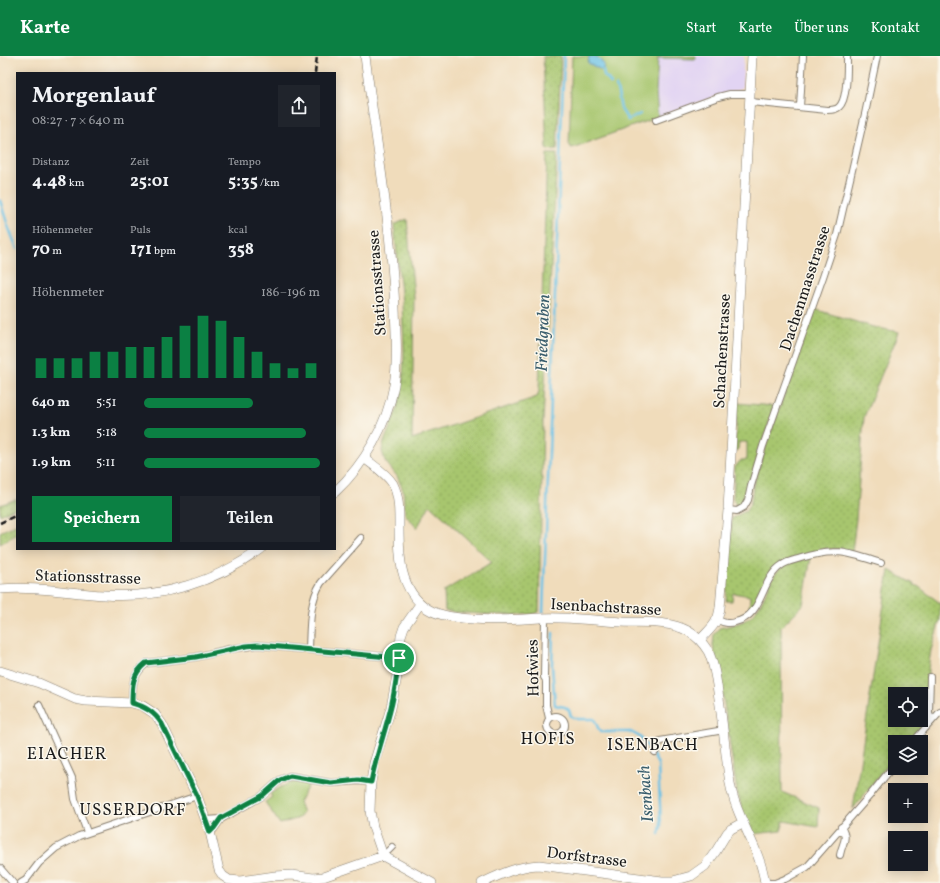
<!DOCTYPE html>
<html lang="de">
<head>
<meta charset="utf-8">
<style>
  body { margin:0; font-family:Vollkorn,serif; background:#20242c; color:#f1f3f6; height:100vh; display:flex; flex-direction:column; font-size:15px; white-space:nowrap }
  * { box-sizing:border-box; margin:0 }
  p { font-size:13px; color:#9ea1a6 }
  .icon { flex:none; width:22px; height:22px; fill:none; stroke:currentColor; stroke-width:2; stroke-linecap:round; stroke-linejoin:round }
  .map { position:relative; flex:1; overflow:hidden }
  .sheet { position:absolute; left:16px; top:16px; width:320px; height:478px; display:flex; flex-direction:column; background:#171b24; border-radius:0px; box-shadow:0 2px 10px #0003 }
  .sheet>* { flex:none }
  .tools { position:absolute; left:888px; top:631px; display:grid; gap:8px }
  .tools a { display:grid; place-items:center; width:40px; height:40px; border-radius:0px; background:#171b24; box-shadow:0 2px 10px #0003; font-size:20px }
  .pin { position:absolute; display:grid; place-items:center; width:34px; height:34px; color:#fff; margin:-17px; border:2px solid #fff; border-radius:50%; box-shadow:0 1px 4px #0007 }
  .round { display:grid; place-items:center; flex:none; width:42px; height:42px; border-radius:0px; background:#20242c }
  .headline { display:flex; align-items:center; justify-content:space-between; height:68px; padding:0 16px }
  h1 { font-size:22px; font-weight:700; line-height:30px }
  .stats { display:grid; grid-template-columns:repeat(3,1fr); gap:6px; height:68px; padding:4px 16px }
  .stats div { display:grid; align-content:center }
  .stats b { font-size:17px; font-weight:700 }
  .stats small { font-size:11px; font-weight:400 }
  .stats p { font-size:11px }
  .chart { height:112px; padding:8px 16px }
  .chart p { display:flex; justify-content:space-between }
  .chart svg { width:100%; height:72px; margin-top:4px; stroke:#0b8043; stroke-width:6 }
  .cta { display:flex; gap:8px; margin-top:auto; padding:8px 16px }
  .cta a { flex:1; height:46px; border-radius:0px; background:#0b8043; color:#fff; font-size:16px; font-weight:700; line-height:46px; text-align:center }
  .cta a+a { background:#20242c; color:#f1f3f6 }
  ul { padding:0 16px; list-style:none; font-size:13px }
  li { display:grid; grid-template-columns:64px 48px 1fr; align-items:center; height:30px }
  li i { height:10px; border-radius:5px; background:#0b8043 }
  header { display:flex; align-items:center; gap:24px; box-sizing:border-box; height:56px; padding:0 20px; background:#0b8043; color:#fff }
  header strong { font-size:19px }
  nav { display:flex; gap:22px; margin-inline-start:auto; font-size:14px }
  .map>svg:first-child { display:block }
  .built { fill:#e2d4f3 }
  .grass { fill:url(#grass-dots); stroke:#627145; fill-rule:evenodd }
  .park { fill:#a7c66e; stroke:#627145 }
  .water { fill:#68c1e6; stroke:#426e81 }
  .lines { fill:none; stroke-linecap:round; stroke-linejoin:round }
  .stream { stroke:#68c1e6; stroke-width:2.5 }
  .street-casing { stroke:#867c6c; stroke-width:8 }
  .secondary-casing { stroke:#867c6c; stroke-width:10 }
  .street { stroke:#fff; stroke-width:6 }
  .secondary { stroke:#fff; stroke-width:9 }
  .rail { stroke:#1c1c1c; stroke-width:2.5; stroke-dasharray:6 3; stroke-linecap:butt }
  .route-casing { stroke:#fff; stroke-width:8 }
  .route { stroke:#0b8043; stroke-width:5 }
  .labels { text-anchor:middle; stroke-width:3; stroke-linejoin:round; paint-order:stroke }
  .street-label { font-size:16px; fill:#1c1c1c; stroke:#fbf7ec }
  .water-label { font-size:17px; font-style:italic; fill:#3a5e6d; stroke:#fbf7ec }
  .neighbourhood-label { font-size:17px; letter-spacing:1px; fill:#1c1c1c; stroke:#fbf7ec }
</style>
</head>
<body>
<header>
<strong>Karte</strong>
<nav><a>Start</a><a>Karte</a><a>Über uns</a><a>Kontakt</a></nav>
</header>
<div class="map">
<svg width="940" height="827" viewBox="0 0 940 827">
  <defs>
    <pattern id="grass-dots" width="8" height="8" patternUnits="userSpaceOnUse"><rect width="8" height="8" fill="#a7c66e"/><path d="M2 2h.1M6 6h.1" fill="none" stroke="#8faa5f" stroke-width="1.8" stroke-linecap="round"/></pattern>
  </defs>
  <rect width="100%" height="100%" fill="#fbf7ec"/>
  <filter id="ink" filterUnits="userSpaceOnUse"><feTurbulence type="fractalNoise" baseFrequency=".025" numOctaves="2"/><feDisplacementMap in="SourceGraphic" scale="8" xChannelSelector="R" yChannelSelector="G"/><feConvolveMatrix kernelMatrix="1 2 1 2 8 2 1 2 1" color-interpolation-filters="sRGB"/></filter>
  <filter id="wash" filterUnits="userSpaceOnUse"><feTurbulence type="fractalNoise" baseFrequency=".012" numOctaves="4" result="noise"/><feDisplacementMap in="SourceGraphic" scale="16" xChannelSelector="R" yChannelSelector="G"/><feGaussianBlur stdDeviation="0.9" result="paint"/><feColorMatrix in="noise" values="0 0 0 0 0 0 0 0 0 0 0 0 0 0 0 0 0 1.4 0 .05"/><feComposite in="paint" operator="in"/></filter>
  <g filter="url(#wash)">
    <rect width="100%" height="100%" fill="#f0dcbb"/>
    <!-- built -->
    <path class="built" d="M658 0H744L742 32 726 37 658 61 656 36Z"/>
    <!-- grass -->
    <path class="grass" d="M543 0H561L557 93 547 94Z
      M547 98H557L543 365 539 556C529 562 460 557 445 555L444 535 492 506 430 449 417 472 405 458 403 434 397 420 385 405 382 395 384 386 397 353 403 326 404 293 402 247 394 169 407 163 414 242 412 383 537 341 539 335Z
      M814 253 873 271 899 276 864 361 856 463 852 496 841 493H823L813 496 778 509 751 555H749L750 540 733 537 732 545H726L732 462 746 455 751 446 753 430 763 399Z
      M737 347 774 350 746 443 738 450 736 449 733 443 735 411 741 404H747V386H739L738 393 735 396Z
      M17 443V451L0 459V449Z
      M17 468V478L0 488V476Z
      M811 501 803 549 781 571 782 736 819 752 818 771 784 765 781 775 753 778 744 759 737 736 719 614 713 590 714 579 719 572C752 565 754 562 768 532 771 525 774 518 780 513 788 506 801 504 811 501Z
      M889 514 919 531 940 547V564L931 594 928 613 927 653 924 663 920 673 909 686H895V700L853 753ZM895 638H921V664H895Z"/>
    <!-- park -->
    <path class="park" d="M572 0H696V3L658 2 656 36 658 61 572 92 569 90Z
      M297 726 309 728 299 746 303 757 299 762 280 768 265 746 272 741 270 738C279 732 286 727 297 726Z"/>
    <!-- water -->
    <path class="water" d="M589 0H596L604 8 603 14H601L588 7Z"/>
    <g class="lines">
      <!-- stream -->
      <path class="stream" d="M603 14 604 20 608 23 611 28
        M616 30 618 37 621 53 628 64 640 58
        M0 144 8 170 17 193
        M543 556 564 0
        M553 577 552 609 555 649 565 651 569 654 571 660 577 663H594L600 676H631L640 681 647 689 658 708 661 770 659 778"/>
    </g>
  </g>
  <g filter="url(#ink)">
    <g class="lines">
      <!-- street casing -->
      <g class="street-casing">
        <path id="street" d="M751 46 827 54C831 54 836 54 839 51 848 43 847 12 847 0
          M800 51 803 0
          M656 64 718 41 730 38H751
          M728 454 737 455 744 451 748 444 751 430 763 390 823 221 837 179 865 58 877 0
          M545 562 544 621 546 624V649L549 662
          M718 564C724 567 728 568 735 566 764 560 760 523 782 509 787 505 795 504 801 502 836 491 849 497 881 507
          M309 593C310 571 309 546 321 527L361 482
          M930 621 929 656 931 666
          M132 647C132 630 132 618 147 607L196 601 230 593 258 589 399 602
          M39 649 72 722 75 743 87 776
          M547 669a9 9 0 1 1 18 0a9 9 0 1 1-18 0Z
          M913 686 940 656
          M655 696 660 685 724 674
          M206 764 221 763 262 740 280 724 290 720 331 727 358 725 371 726
          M210 776 214 773 221 763
          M388 795 392 791
          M840 799C842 786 849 784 841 771
          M0 812 13 827
          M21 827 26 824 39 807 56 792 79 780 197 740
          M768 827H775L785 823 807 811 871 738 895 708"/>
      </g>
      <!-- secondary casing -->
      <g class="secondary-casing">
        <path id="secondary" d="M364 402C374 410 386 417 393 428 399 440 399 454 399 466 399 497 398 534 428 553 450 567 513 564 540 562 567 560 594 565 621 566 642 567 668 564 688 575 695 579 703 587 708 595 714 607 716 622 718 636 723 666 725 697 730 727 736 763 760 791 765 827
          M335 436C365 408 387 369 394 329 398 304 396 278 395 253 391 168 376 84 365 0
          M0 533C35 530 69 537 104 539 160 543 216 526 261 493
          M700 584C710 573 718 568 720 552L728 454 752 0
          M0 615 39 627 75 643 86 645 132 647 143 650 155 658 162 668 197 740 210 776 219 814 223 820 229 824 240 825 275 820 292 819 313 822 323 821 383 800 432 827
          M383 800 373 771 370 755 371 726 374 707 391 652 397 620 401 580 404 571 420 548
          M482 827C501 818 518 810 539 809L662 825H673L691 820 705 810 716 795 727 777 731 773 742 767"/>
      </g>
      <!-- street -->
      <use href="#street" class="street"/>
      <!-- secondary -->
      <use href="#secondary" class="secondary"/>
      <!-- rail -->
      <path class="rail" d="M315 17 317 0
        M0 467 17 459"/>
    </g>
  </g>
  <g class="lines" filter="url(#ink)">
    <!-- route casing -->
    <g class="route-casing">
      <path id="route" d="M258 589 399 602C397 618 395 635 391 651 385 676 376 700 371 726L358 724 331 727 290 720 280 724 262 740 221 762 214 772 210 776 197 740 162 668C154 656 146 651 132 647 132 630 132 618 146 607L196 601 246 590Z"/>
    </g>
    <!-- route -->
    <use href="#route" class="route"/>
  </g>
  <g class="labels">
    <!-- street labels -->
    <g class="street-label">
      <text transform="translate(376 227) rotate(-94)" y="6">Stationsstrasse</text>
      <text transform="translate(804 232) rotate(-72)" y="6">Dachenmasstrasse</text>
      <text transform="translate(721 295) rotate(-87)" y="6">Schachenstrasse</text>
      <text transform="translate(88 520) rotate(2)" y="6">Stationsstrasse</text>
      <text transform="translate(606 550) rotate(3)" y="6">Isenbachstrasse</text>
      <text transform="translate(532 612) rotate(-91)" y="6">Hofwies</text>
      <text transform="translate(587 800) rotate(7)" y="6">Dorfstrasse</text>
    </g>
    <!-- water labels -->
    <g class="water-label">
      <text transform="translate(542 277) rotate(-88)" y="6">Friedgraben</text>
      <text transform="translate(645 738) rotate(-94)" y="6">Isenbach</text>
    </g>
    <!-- neighbourhood labels -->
    <g class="neighbourhood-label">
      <text x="548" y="688">HOFIS</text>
      <text x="653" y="694">ISENBACH</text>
      <text x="67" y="703">EIACHER</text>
      <text x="133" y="759">USSERDORF</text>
    </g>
  </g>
</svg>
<div class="tools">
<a><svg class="icon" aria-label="locate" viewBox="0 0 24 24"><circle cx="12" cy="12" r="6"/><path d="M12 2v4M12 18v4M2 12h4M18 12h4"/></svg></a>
<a><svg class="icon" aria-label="layers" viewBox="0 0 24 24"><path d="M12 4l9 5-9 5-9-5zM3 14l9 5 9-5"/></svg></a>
<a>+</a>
<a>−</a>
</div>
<div class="pin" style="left:399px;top:602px;background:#1e9e55"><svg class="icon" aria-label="arrive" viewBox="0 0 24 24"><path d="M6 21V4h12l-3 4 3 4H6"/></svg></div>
<section class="sheet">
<div class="headline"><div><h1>Morgenlauf</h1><p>08:27 · 7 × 640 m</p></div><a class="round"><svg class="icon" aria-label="share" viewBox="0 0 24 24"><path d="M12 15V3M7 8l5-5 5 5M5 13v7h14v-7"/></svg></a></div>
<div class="stats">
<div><p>Distanz</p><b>4.48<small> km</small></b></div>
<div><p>Zeit</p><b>25:01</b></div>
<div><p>Tempo</p><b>5:35<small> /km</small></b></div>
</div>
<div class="stats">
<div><p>Höhenmeter</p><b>70<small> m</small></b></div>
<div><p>Puls</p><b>171<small> bpm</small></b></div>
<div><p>kcal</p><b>358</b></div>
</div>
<div class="chart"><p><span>Höhenmeter</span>186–196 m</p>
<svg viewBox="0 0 160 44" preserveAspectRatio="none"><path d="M5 44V32M15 44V32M25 44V32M35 44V28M45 44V28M55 44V25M65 44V25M75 44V19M85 44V12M95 44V6M105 44V9M115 44V19M125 44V28M135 44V35M145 44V38M155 44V35"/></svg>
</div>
<ul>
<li><b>640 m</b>5:51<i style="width:62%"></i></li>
<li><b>1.3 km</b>5:18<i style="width:92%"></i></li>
<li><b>1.9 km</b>5:11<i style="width:100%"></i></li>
</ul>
<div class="cta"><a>Speichern</a><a>Teilen</a></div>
</section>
</div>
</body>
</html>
